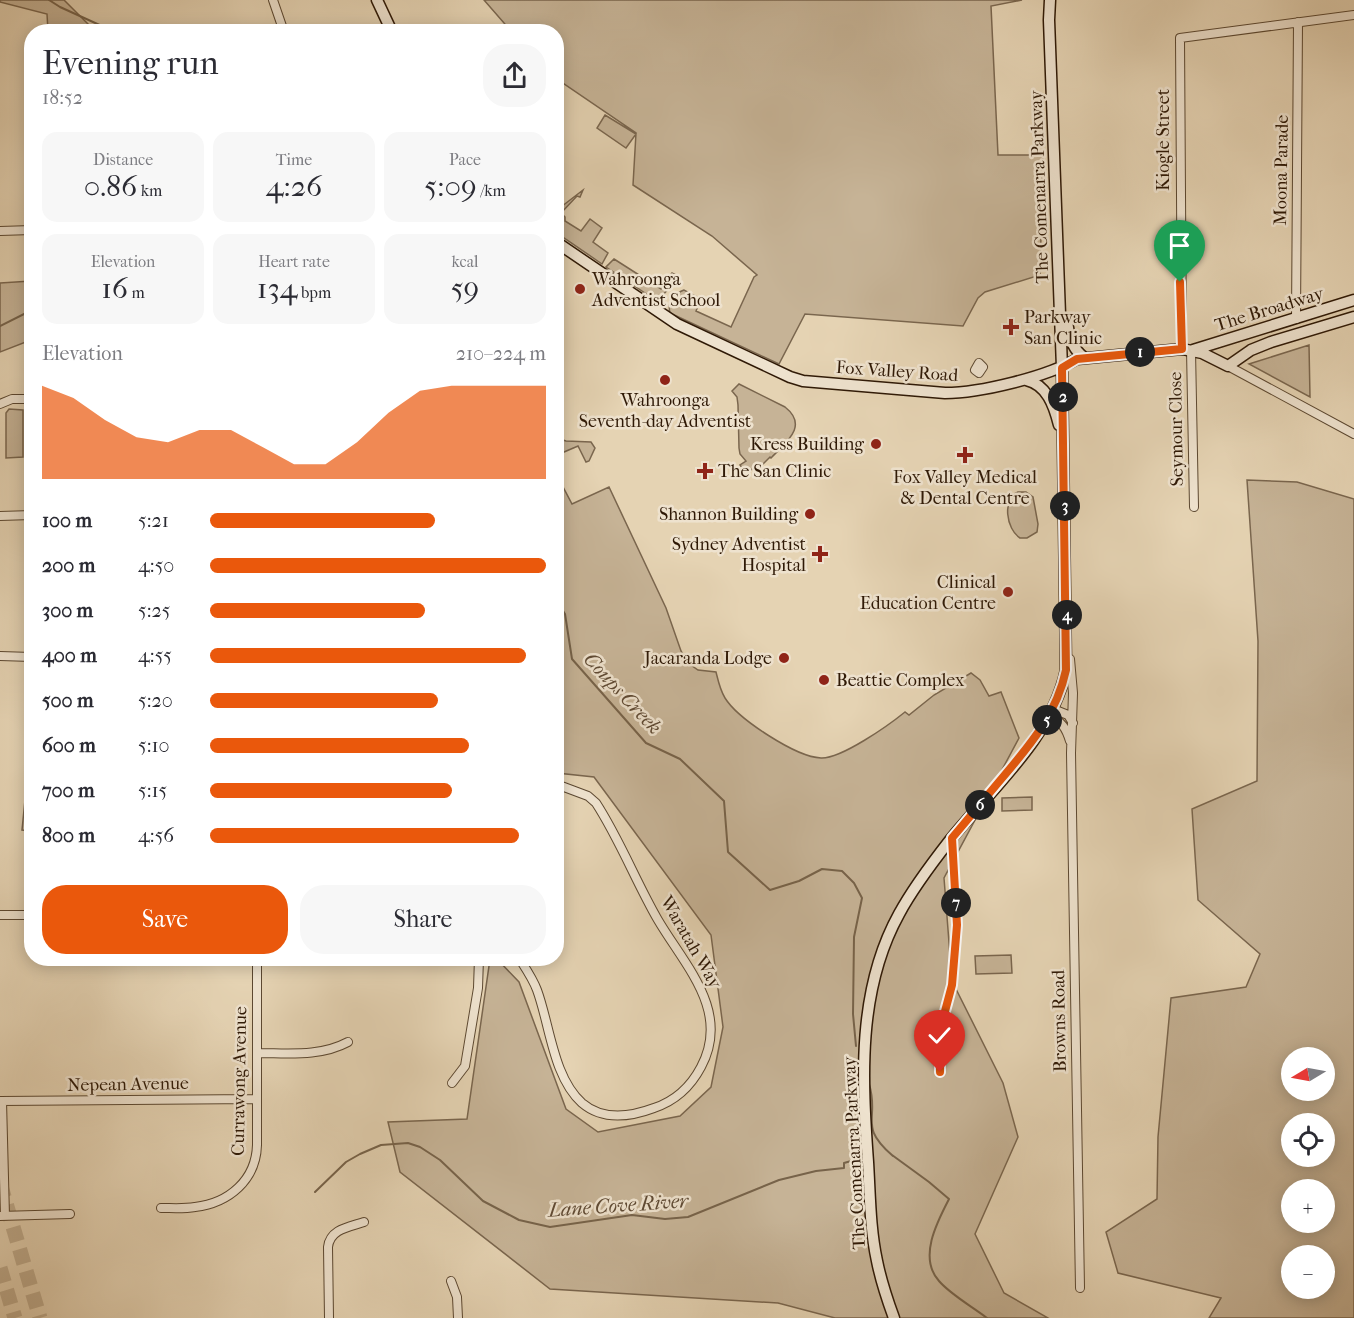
<!DOCTYPE html>
<html lang="en">
<head>
<meta charset="utf-8">
<style>
  body { margin:0; font-family:"IM FELL French Canon",serif; background:#f7f7f7; color:#2b2b33; height:100vh; display:flex; flex-direction:column; font-size:22px; white-space:nowrap }
  * { box-sizing:border-box; margin:0 }
  p { font-size:20px; color:#7c7c81 }
  .icon { flex:none; width:33px; height:33px; fill:none; stroke:currentColor; stroke-width:2; stroke-linecap:round; stroke-linejoin:round }
  .map { position:relative; flex:1; overflow:hidden }
  .sheet { position:absolute; left:24px; top:24px; width:540px; height:942px; display:flex; flex-direction:column; background:#fff; border-radius:24px; box-shadow:0 3px 15px #0003 }
  .sheet>* { flex:none }
  .needle { width:39px; rotate:260deg }
  .buttons { position:absolute; left:1281px; top:1047px; display:grid; gap:12px }
  .buttons a { display:grid; place-items:center; width:54px; height:54px; border-radius:50%; background:#fff; box-shadow:0 3px 15px #0003; font-size:30px }
  .pin { position:absolute; display:grid; place-items:center; width:51px; height:51px; color:#fff; margin:-62px -26px; border-radius:50% 50% 50% 0; rotate:-45deg; box-shadow:0 0 6px #0007 }
  .pin .icon { rotate:45deg }
  .km { position:absolute; width:30px; height:30px; margin:-15px; border-radius:50%; background:#222; color:#fff; font-size:16px; line-height:30px; text-align:center }
  .round { display:grid; place-items:center; flex:none; width:63px; height:63px; border-radius:24px; background:#f7f7f7 }
  .overview { display:flex; align-items:center; justify-content:space-between; height:102px; padding:0 18px }
  h1 { font-size:33px; font-weight:600; line-height:45px }
  .stats { display:grid; grid-template-columns:repeat(3,1fr); gap:9px; height:102px; padding:6px 18px }
  .stats div { display:grid; align-content:center; border-radius:15px; background:#f7f7f7; text-align:center }
  .stats b { font-size:30px; font-weight:600 }
  .stats small { font-size:16px; font-weight:400 }
  .stats p { font-size:16px }
  .chart { height:168px; padding:12px 18px }
  .chart p { display:flex; justify-content:space-between }
  .chart svg { width:100%; height:108px; margin-top:6px; fill:#ea580c; opacity:.7 }
  .button { display:flex; gap:12px; margin-top:auto; padding:12px 18px }
  .button a { flex:1; height:69px; border-radius:24px; background:#ea580c; color:#fff; font-size:24px; font-weight:600; line-height:69px; text-align:center }
  .button a+a { background:#f7f7f7; color:#2b2b33 }
  ul { padding:0 18px; list-style:none; font-size:20px }
  li { display:grid; grid-template-columns:96px 72px 1fr; align-items:center; height:45px }
  li i { height:15px; border-radius:8px; background:#ea580c }
  .map>svg:first-child { display:block }
  .green { fill:#c6b396; stroke:#7a664e; stroke-width:1.5; fill-rule:evenodd }
  .lines { fill:none; stroke-linecap:round; stroke-linejoin:round }
  .stream { stroke:#77634a; stroke-width:2 }
  .highway-tunnel { stroke:#c1ae90; stroke-width:15; stroke-dasharray:15 8; stroke-linecap:butt }
  .street-casing { stroke:#5c4831; stroke-width:10 }
  .secondary-casing { stroke:#2f1906; stroke-width:13 }
  .street { stroke:#eee2ce; stroke-width:8 }
  .secondary { stroke:#eee2ce; stroke-width:10 }
  .route-casing { stroke:#fff; stroke-width:12 }
  .route { stroke:#ea580c; stroke-width:8 }
  .poi-dot { fill:#8f2418; stroke:#eee2ce; stroke-width:2 }
  .labels { text-anchor:middle; stroke-width:5; stroke-linejoin:round; paint-order:stroke }
  .street-label { font-size:18px; fill:#2f1906; stroke:#eee2ce }
  .poi-label { font-size:18px; fill:#2f1906; stroke:#eee2ce; text-anchor:end }
  .water-label { font-size:20px; font-style:italic; fill:#5f4a34; stroke:#eee2ce }
</style>
</head>
<body>
<div class="map">
<svg width="1354" height="1318" viewBox="0 0 1354 1318">
  <rect width="100%" height="100%" fill="#e5d3b3"/>
  <filter id="stains"><feTurbulence type="fractalNoise" baseFrequency=".00333" numOctaves="4"/><feColorMatrix values="0 0 0 0 .2 0 0 0 0 .09 0 0 0 0 .02 0 0 0 .5 -.17"/></filter>
  <radialGradient id="worn" r=".72"><stop offset=".6" stop-color="#630" stop-opacity="0"/><stop offset="1" stop-color="#630" stop-opacity=".3"/></radialGradient>
  <!-- green -->
  <path class="green" d="M0 0H64L95 31H48L47 14 0 2Z
    M484 0H1022L991 6 998 155H1043L1040 275 985 292 978 298 963 326 805 314 779 364 670 313C667 301 674 294 684 290L701 299 696 311 731 327 754 277 757 275 712 236 633 185 636 133 557 79 556 32 511 31Z
    M605 115 636 134 626 148 597 128Z
    M583 190 580 197 577 196 561 213 565 217V221L581 231 590 219 602 228 593 242 608 253 602 264 557 233V210Z
    M614 259 661 289 672 273 676 275 677 280 657 301 606 267Z
    M31 281V340L0 352V283Z
    M1309 345 1310 397 1249 364Z
    M739 384 785 407C809 426 786 442 771 458L770 457 761 466 745 472 740 465 746 461 740 454 739 448 738 405 737 397 732 391Z
    M9 409 23 410V457L6 458V413Z
    M557 438 566 441 591 442 595 448 589 461 586 462 578 446 557 455Z
    M557 478 560 488 563 487 572 504 609 487 666 608 681 651 688 663 698 670 716 672C718 680 720 690 725 698 738 719 796 757 821 758 841 759 889 725 905 712L909 715 934 695 971 673 980 680 989 696 1001 692 1019 738 944 878 952 981 1003 1083 1018 1137 975 1234 1004 1293 1048 1318H835L778 1303 550 1289 400 1172 388 1122 467 1119 490 959H497L519 982 566 1109 598 1132 680 1116 711 1087 723 1027 711 935 594 777 557 773Z
    M1247 480 1297 482 1354 499V1318H1209L1221 1298 1118 1273 1106 1232 1157 1199 1158 1137 1171 998 1246 987 1260 954 1198 900 1192 809 1257 781 1258 641ZM1292 1058H1324V1090H1292ZM1292 1124H1324V1156H1292ZM1292 1190H1324V1222H1292ZM1292 1256H1324V1288H1292Z
    M1018 492H1026L1033 497 1038 524 1037 532 1027 538H1020C1006 529 1002 499 1018 492Z
    M28 770H31V831L22 830Z
    M1032 797V810L1002 811V798Z
    M1011 955 1012 973 976 974 975 956Z"/>
  <g class="lines">
    <!-- stream -->
    <path class="stream" d="M49 0 60 7 115 32
      M0 326 32 310
      M556 600 565 614 572 659 646 743 680 759 724 801 728 852 770 890 799 881 822 869 842 871 854 883 862 898 854 937 853 1014 856 1046
      M869 1084C880 1119 857 1125 893 1156
      M892 1155 929 1182 949 1199C937 1222 918 1258 939 1281 951 1295 973 1307 987 1318
      M315 1192 346 1162 360 1154 381 1145 408 1143 420 1147 440 1160 483 1201 519 1220 550 1227 632 1215 665 1219 688 1217 779 1180 816 1171 844 1168V1163L858 1159"/>
    <!-- highway-tunnel -->
    <path class="highway-tunnel" d="M0 1183 40 1318
      M0 1268 15 1318"/>
    <!-- street casing -->
    <g class="street-casing">
      <path id="street" d="M273 0 284 32
        M0 231 32 230
        M1296 319 1298 22
        M1182 349 1180 38 1354 15
        M1191 350 1194 507
        M979 363 983 367 979 373 975 370Z
        M1228 366 1354 434
        M0 404 12 399H32
        M0 516 32 515
        M0 656 32 657
        M1070 659 1073 693 1071 753 1080 1288
        M1053 709 1068 715 1073 723
        M1050 716C1062 722 1066 728 1070 741
        M0 915H32
        M519 958C526 969 533 979 537 990 550 1025 553 1077 582 1103 603 1121 630 1117 654 1108 675 1101 691 1086 701 1067 731 1011 685 966 658 920 636 882 620 840 596 803L588 796 556 784
        M258 1053C288 1053 320 1057 348 1042
        M940 1072V1030L952 985 957 925 952 838
        M452 1083 465 1066 478 988 479 958
        M0 1101 256 1099
        M2 1101 5 1216
        M161 1208C172 1208 184 1209 195 1207 229 1203 256 1180 257 1145V958
        M0 1216 70 1214
        M451 1281 457 1297 458 1318
        M329 1318 328 1247C330 1229 349 1227 364 1222"/>
    </g>
    <!-- secondary casing -->
    <g class="secondary-casing">
      <path id="secondary" d="M377 0 392 32
        M556 242 677 324 790 377 803 381 945 393C980 393 1046 377 1077 359L1182 349 1202 353 1228 366 1251 350 1271 342 1354 317
        M1067 319C1068 333 1072 350 1085 358
        M1193 350 1354 300
        M1026 380C1047 385 1054 405 1059 425
        M894 1318C887 1299 881 1281 877 1261 870 1229 870 1195 868 1162 862 1079 857 990 899 914 913 888 932 863 950 840 992 788 1052 737 1066 670L1062 368 1049 20 1050 0"/>
    </g>
    <!-- street -->
    <use href="#street" class="street"/>
    <!-- secondary -->
    <use href="#secondary" class="secondary"/>
  </g>
  <g class="lines">
    <!-- route casing -->
    <g class="route-casing">
      <path id="route" d="M940 1072V1030L952 985 957 925 952 838C969 818 986 797 1003 777 1031 744 1057 713 1066 670L1062 368 1077 359 1182 349 1180 282"/>
    </g>
    <!-- route -->
    <use href="#route" class="route"/>
  </g>
  <!-- markers -->
  <g class="poi-dot">
    <circle cx="580" cy="289" r="6"/>
    <path d="M1008 318h6v6h6v6h-6v6h-6v-6h-6v-6h6z"/>
    <circle cx="665" cy="380" r="6"/>
    <circle cx="876" cy="444" r="6"/>
    <path d="M962 446h6v6h6v6h-6v6h-6v-6h-6v-6h6z"/>
    <path d="M702 462h6v6h6v6h-6v6h-6v-6h-6v-6h6z"/>
    <circle cx="810" cy="514" r="6"/>
    <path d="M817 545h6v6h6v6h-6v6h-6v-6h-6v-6h6z"/>
    <circle cx="1008" cy="592" r="6"/>
    <circle cx="784" cy="658" r="6"/>
    <circle cx="824" cy="680" r="6"/>
  </g>
  <g class="labels">
    <!-- street labels -->
    <g class="street-label">
      <text transform="translate(1163 140) rotate(-90)" y="6">Kiogle Street</text>
      <text transform="translate(1281 170) rotate(-89)" y="6">Moona Parade</text>
      <text transform="translate(1039 187) rotate(-92)" y="6">The Comenarra Parkway</text>
      <text transform="translate(1269 309) rotate(-17)" y="6">The Broadway</text>
      <text transform="translate(897 371) rotate(4)" y="6">Fox Valley Road</text>
      <text transform="translate(1176 429) rotate(-91)" y="6">Seymour Close</text>
      <text transform="translate(691 942) rotate(60)" y="6">Waratah Way</text>
      <text transform="translate(1059 1021) rotate(-91)" y="6">Browns Road</text>
      <text transform="translate(239 1081) rotate(-89)" y="6">Currawong Avenue</text>
      <text transform="translate(128 1084) rotate(-1)" y="6">Nepean Avenue</text>
      <text transform="translate(854 1153) rotate(-93)" y="6">The Comenarra Parkway</text>
    </g>
    <!-- poi labels -->
    <g class="poi-label">
      <text x="592" y="285" text-anchor="start">Wahroonga<tspan x="592" dy="21">Adventist School</tspan></text>
      <text x="1024" y="323" text-anchor="start">Parkway<tspan x="1024" dy="21">San Clinic</tspan></text>
      <text x="665" y="406" text-anchor="middle">Wahroonga<tspan x="665" dy="21">Seventh-day Adventist</tspan></text>
      <text x="864" y="450">Kress Building</text>
      <text x="718" y="477" text-anchor="start">The San Clinic</text>
      <text x="965" y="483" text-anchor="middle">Fox Valley Medical<tspan x="965" dy="21">&amp; Dental Centre</tspan></text>
      <text x="798" y="520">Shannon Building</text>
      <text x="806" y="550">Sydney Adventist<tspan x="806" dy="21">Hospital</tspan></text>
      <text x="996" y="588">Clinical<tspan x="996" dy="21">Education Centre</tspan></text>
      <text x="772" y="664">Jacaranda Lodge</text>
      <text x="836" y="686" text-anchor="start">Beattie Complex</text>
    </g>
    <!-- water labels -->
    <g class="water-label">
      <text transform="translate(623 693) rotate(47)" y="7">Coups Creek</text>
      <text transform="translate(618 1205) rotate(-4)" y="7">Lane Cove River</text>
    </g>
  </g>
  <rect width="100%" height="100%" filter="url(#stains)"/>
  <rect width="100%" height="100%" fill="url(#worn)"/>
</svg>
<div class="buttons">
<a><svg class="needle" viewBox="-14 -14 28 28"><path d="M0-13l5 13h-10z" fill="#e53935"/><path d="M0 13l5-13h-10z" fill="#7c7c81"/></svg></a>
<a><svg class="icon" aria-label="locate" viewBox="0 0 24 24"><circle cx="12" cy="12" r="6"/><path d="M12 2v4M12 18v4M2 12h4M18 12h4"/></svg></a>
<a>+</a>
<a>−</a>
</div>
<div class="pin" style="left:1180px;top:282px;background:#1e9e55"><svg class="icon" aria-label="arrive" viewBox="0 0 24 24"><path d="M6 21V4h12l-3 4 3 4H6"/></svg></div>
<div class="pin" style="left:940px;top:1072px;background:#d93025"><svg class="icon" aria-label="check" viewBox="0 0 24 24"><path d="M5 12l5 5 9-10"/></svg></div>
<b class="km" style="left:1140px;top:352px">1</b>
<b class="km" style="left:1063px;top:397px">2</b>
<b class="km" style="left:1065px;top:506px">3</b>
<b class="km" style="left:1067px;top:615px">4</b>
<b class="km" style="left:1047px;top:720px">5</b>
<b class="km" style="left:980px;top:805px">6</b>
<b class="km" style="left:956px;top:903px">7</b>
<section class="sheet">
<div class="overview"><div><h1>Evening run</h1><p>18:52</p></div><a class="round"><svg class="icon" aria-label="share" viewBox="0 0 24 24"><path d="M12 15V3M7 8l5-5 5 5M5 13v7h14v-7"/></svg></a></div>
<div class="stats">
<div><p>Distance</p><b>0.86<small> km</small></b></div>
<div><p>Time</p><b>4:26</b></div>
<div><p>Pace</p><b>5:09<small> /km</small></b></div>
</div>
<div class="stats">
<div><p>Elevation</p><b>16<small> m</small></b></div>
<div><p>Heart rate</p><b>134<small> bpm</small></b></div>
<div><p>kcal</p><b>59</b></div>
</div>
<div class="chart"><p><span>Elevation</span>210–224 m</p>
<svg viewBox="0 0 160 44" preserveAspectRatio="none"><path d="M0 44V6L10 11L20 20L30 27L40 29L50 24L60 24L70 31L80 38L90 38L100 29L110 17L120 8L130 6L140 6L150 6L160 6V44z"/></svg>
</div>
<ul>
<li><b>100 m</b>5:21<i style="width:67%"></i></li>
<li><b>200 m</b>4:50<i style="width:100%"></i></li>
<li><b>300 m</b>5:25<i style="width:64%"></i></li>
<li><b>400 m</b>4:55<i style="width:94%"></i></li>
<li><b>500 m</b>5:20<i style="width:68%"></i></li>
<li><b>600 m</b>5:10<i style="width:77%"></i></li>
<li><b>700 m</b>5:15<i style="width:72%"></i></li>
<li><b>800 m</b>4:56<i style="width:92%"></i></li>
</ul>
<div class="button"><a>Save</a><a>Share</a></div>
</section>
</div>
</body>
</html>
